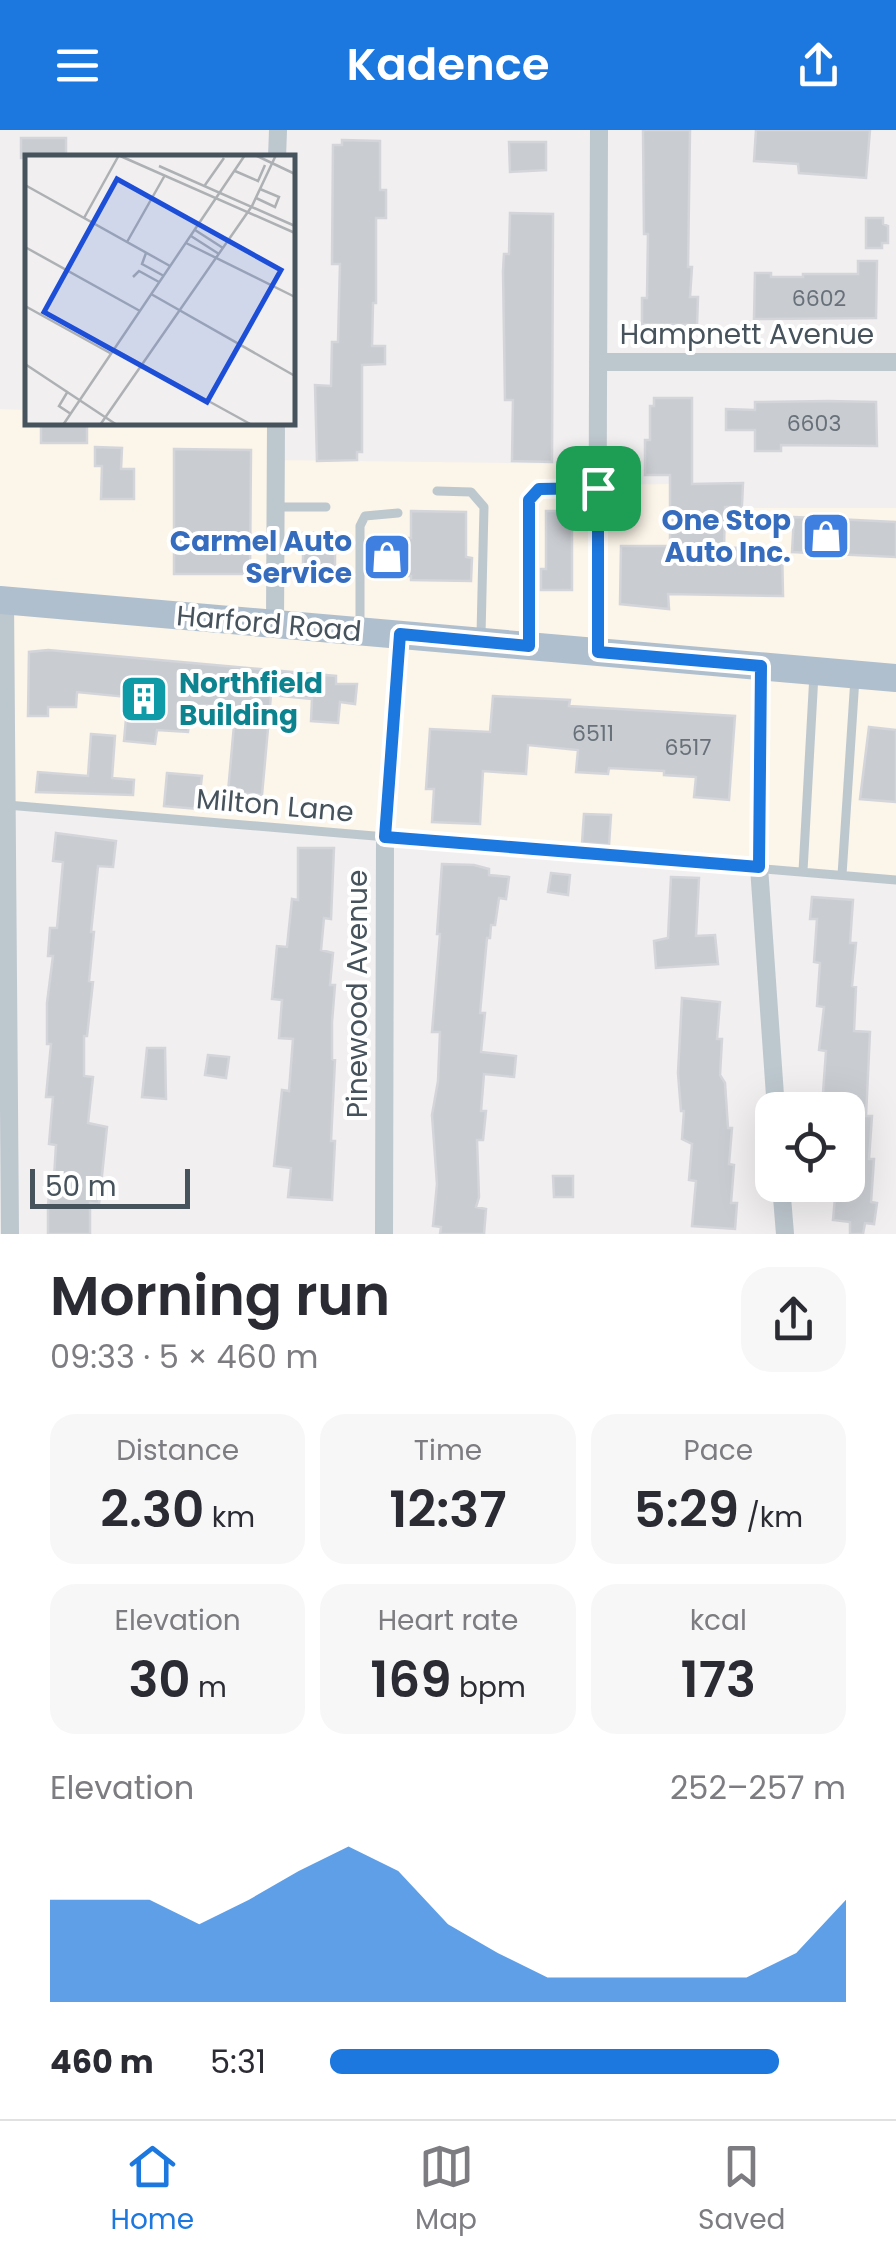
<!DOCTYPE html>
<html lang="en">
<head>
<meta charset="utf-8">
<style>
  body { margin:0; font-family:Poppins,sans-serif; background:#f7f7f7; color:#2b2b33; height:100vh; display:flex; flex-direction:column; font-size:38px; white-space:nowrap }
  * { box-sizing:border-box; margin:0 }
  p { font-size:32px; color:#7c7c81 }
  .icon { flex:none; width:55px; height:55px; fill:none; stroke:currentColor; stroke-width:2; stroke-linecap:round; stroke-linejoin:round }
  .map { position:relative; height:1104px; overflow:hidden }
  .side { display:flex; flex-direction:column; background:#fff; flex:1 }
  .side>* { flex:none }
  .controls { position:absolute; left:755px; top:962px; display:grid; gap:20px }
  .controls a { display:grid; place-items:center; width:110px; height:110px; border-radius:20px; background:#fff; box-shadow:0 10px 40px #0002; font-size:50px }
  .scale { position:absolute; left:30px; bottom:25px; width:160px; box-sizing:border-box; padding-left:10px; border:5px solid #47535c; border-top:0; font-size:28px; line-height:35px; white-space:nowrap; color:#47535c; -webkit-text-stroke:8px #fff; paint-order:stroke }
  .pin { position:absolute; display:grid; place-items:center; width:85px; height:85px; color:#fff; margin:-42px; border-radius:20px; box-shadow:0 5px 15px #0006 }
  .round { display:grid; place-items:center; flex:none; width:105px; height:105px; border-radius:30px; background:#f7f7f7 }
  .overview { display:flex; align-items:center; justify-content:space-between; height:170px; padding:0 50px }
  h1 { font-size:55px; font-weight:600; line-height:75px }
  .metrics { display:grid; grid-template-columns:repeat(3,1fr); gap:15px; height:170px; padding:10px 50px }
  .metrics div { display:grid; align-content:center; border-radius:25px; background:#f7f7f7; text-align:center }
  .metrics b { font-size:50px; font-weight:600 }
  .metrics small { font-size:28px; font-weight:400 }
  .metrics p { font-size:28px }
  .chart { height:280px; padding:20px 50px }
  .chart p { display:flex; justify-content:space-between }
  .chart svg { width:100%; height:180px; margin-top:10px; fill:#1c77de; opacity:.7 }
  ul { padding:0 50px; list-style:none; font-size:32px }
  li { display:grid; grid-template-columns:160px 120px 1fr; align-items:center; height:75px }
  li i { height:25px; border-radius:12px; background:#1c77de }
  header { display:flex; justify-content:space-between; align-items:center; height:130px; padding:0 50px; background:#1c77de; color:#fff; font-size:45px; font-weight:600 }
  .dock { display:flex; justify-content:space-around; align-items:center; height:140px; border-top:2px solid #e1e1e2; background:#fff; font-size:28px; color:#7c7c81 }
  .dock a { display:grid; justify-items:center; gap:5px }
  .dock .selected { color:#1c77de }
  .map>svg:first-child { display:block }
  .commercial { fill:#fcf5e9 }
  .building { fill:#c9ccd1; stroke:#d3d5da; stroke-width:2.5 }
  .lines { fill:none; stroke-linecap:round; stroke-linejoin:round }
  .lane { stroke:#bdc7ce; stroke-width:9 }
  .street { stroke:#bdc7ce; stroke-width:18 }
  .primary { stroke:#afbfcd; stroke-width:28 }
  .route-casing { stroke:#fff; stroke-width:20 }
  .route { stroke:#1c77de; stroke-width:12 }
  .labels { text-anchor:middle; stroke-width:8; stroke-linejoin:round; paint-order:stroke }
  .number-label { font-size:22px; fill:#687179 }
  .street-label { font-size:28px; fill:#47535c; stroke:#fff }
  .shop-label { font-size:28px; font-weight:bold; fill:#366cbe; stroke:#fff; text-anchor:end }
  .culture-label { font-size:28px; font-weight:bold; fill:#0d838f; stroke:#fff; text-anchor:start }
  .inset-road { fill:none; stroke:#adb1b4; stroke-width:2.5 }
  .view { fill:#1d4ed8; fill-opacity:0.15; stroke:#1d4ed8; stroke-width:5 }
  .inset-edge { fill:none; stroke:#47535c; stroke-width:5 }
</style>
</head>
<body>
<header><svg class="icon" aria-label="menu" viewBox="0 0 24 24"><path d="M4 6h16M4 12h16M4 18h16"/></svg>Kadence<svg class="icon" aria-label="share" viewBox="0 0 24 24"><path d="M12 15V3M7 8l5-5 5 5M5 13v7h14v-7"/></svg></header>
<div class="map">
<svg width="896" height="1104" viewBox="0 0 896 1104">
  <rect width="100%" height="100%" fill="#f1efef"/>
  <!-- commercial -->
  <path class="commercial" d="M0 279 27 280 28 292 273 293 274 330 597 334V355L743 353 744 378H896V752L0 672Z"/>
  <!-- building -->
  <path class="building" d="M643 0H690L688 137H692L690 167H698L697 195 642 194V168H647L648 104H644Z
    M756 0H870L866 48 799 43 798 34 754 31Z
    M21 8H66V28H21Z
    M342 10 380 11V60H386V88H376V173H373L372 216H385V234L362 235V322H357V330L317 331 315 255 331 256 332 212H338L340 134H332L333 15H342Z
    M509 12H546V40L510 42Z
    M510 83 553 84 552 332 512 331 513 270H505L503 141 504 124H509Z
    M866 88H883V94L888 96V113H882V118H866Z
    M858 131H877L876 188 754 189 755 143H771V147H803V144H858Z
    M654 268H692V354L743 353 742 377H725L724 418 782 417 783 466 668 464 669 479 620 474 621 416H670V345H645V310H650V276H654Z
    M828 271 876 272 877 316 781 315V321H755V300H726V279L755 280V272Z
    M41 292H87V313H41Z
    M95 317 122 318 121 339H134V369H101L102 336H95Z
    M174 319 251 320 250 444H174Z
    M411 381 466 382V427L472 428 471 451 411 450V446H368V408H411Z
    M546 381H572V460H541V439H546Z
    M794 387 896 392V427L792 422Z
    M335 402V439H328V445H309V438H303V403Z
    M48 520 336 546V554H357L355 574 340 572 338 593 311 591 312 569 271 565 262 665 228 662 235 584 223 583 224 576 191 575 188 602 157 600 155 614 124 611 128 567 77 562 76 577H48V586H28L29 522Z
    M493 566 570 570 569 576 735 586 729 670 694 667 696 647 664 645V641L609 638 608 644 576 642 578 620 528 615 526 644 483 641 480 694 432 692 434 659H426L430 599 490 602Z
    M869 597 896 600V672L860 669Z
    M91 604 115 606 112 648 134 650 133 665 36 662 38 642 88 646Z
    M167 643 202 646 198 679 164 676Z
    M584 684 611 685 609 715 582 713Z
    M56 703 116 711 113 737 98 736 91 802H94L89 851 93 852 87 906H84V946L93 947 88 993 107 997 99 1074 90 1073V1104H48V1075L51 1047 54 1048 56 1015 49 1014 53 967H46L51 914H47V873L53 826H48L50 798H57L63 732 53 731Z
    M298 718H334L331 789 324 788 321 820 333 823 330 855H335L332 892V929L335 930 331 1011H335L332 1070 288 1067 291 1038 274 1036 282 960 289 961 293 909 279 908 282 870 272 869 277 816 287 817 292 769 298 770Z
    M442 734 474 735 489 739V745L509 747 506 769 499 768 495 795H491L490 808H487L480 883H485L481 922 516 926 514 947 484 944 481 981H486L483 1010H477L479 1067 476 1077 486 1079 484 1104H440L441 1097 433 1096 437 1054 432 985 438 951 440 902H432L440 804H437Z
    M551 743 570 745 568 765 548 762Z
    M671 747 699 748 696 806 715 805 718 834 656 838 654 811 668 808Z
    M812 767 853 770 850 813H856L852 856 856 857 854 901 870 902 866 986H872L869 1029H874L871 1072 877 1073 874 1094 865 1093 863 1104H850V1092L833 1090 835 1068 848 1069V964L823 963 826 921 819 920 824 877 817 876 820 833 814 832 817 789H810Z
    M682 868 720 872 717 909H722L720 945 725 953 728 998H732L729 1034 734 1035 731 1073H737L735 1099 692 1096 696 1051 689 1050 692 1014 682 1009 684 981H681L678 943Z
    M147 918H165L166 969 142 967Z
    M208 925 229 927 226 948 205 945Z
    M553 1046H573V1067H554Z"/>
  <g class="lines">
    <!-- lane -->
    <path class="lane" d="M437 361 471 362 484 377 481 505
      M275 377H326
      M360 498V396L365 386 398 383
      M529 513V370L539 359 598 358
      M7 675 896 750
      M803 741 814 544
      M842 745 855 548"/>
    <!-- street -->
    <path class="street" d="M277 28 278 0
      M598 232H896
      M5 471 10 1104
      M275 494 276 292
      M597 522 599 0
      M761 536 759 737 776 980
      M781 1055 785 1104
      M384 1104 385 707 400 504"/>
    <!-- primary -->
    <path class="primary" d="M0 470 896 548"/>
  </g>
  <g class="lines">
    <!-- route casing -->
    <g class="route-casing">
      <path id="route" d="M598 358V522L761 536 759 737 385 707 400 504 529 516V370L539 359Z"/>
    </g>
    <!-- route -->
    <use href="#route" class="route"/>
  </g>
  <!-- icons -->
  <defs>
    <g id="shop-square" transform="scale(2.5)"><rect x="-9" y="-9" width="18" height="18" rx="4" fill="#3f7fe0" stroke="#fff"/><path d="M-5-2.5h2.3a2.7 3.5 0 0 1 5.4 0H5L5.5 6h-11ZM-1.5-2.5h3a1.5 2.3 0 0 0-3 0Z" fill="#fff"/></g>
    <g id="building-square" transform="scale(2.5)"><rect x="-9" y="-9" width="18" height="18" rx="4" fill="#0f9aa8" stroke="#fff"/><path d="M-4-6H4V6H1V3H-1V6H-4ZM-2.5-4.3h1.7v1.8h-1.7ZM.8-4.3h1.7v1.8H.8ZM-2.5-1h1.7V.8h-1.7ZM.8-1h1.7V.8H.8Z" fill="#fff"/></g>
  </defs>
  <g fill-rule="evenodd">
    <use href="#shop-square" x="826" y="406"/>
    <use href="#shop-square" x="387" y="427"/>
    <use href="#building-square" x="144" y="569"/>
  </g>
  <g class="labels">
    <!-- number labels -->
    <g class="number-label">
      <text x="819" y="176">6602</text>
      <text x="814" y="301">6603</text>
      <text x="593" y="611">6511</text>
      <text x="688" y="625">6517</text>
    </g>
    <!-- street labels -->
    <g class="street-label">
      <text x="747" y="214">Hampnett Avenue</text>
      <text transform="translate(269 493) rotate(5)" y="10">Harford Road</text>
      <text transform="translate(275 675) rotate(5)" y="10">Milton Lane</text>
      <text transform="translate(357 864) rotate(-90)" y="10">Pinewood Avenue</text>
    </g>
    <!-- shop labels -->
    <g class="shop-label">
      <text x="791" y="400">One Stop<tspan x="791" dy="32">Auto Inc.</tspan></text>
      <text x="352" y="421">Carmel Auto<tspan x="352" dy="32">Service</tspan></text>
    </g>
    <!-- culture labels -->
    <g class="culture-label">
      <text x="179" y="563">Northfield<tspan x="179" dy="32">Building</tspan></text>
    </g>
  </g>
  <!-- overview -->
  <g transform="translate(25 25)">
    <rect width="270" height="270" fill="#f1efef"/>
    <path class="inset-road" d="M93 0 270 78M230 0 270 19M134 11 270 71M210 16 233 26 240 10M0 30 145 111M180 30 199 3M231 43 250 52 254 42 235 34M59 63 94 0M170 75 198 93M166 81 194 99M102 87 140 20M161 88 270 142M0 92 115 156M121 98 117 109 139 121M108 122 114 116 134 127M126 139 270 221M0 151 85 198M89 194 227 270M0 209 92 270M43 236 34 251 46 259M38 270 220 0M75 270 227 51 251 0"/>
    <path class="view" d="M92 24 256 115 182 247 19 157Z"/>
    <rect width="270" height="270" class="inset-edge"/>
  </g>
</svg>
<div class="controls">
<a><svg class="icon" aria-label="locate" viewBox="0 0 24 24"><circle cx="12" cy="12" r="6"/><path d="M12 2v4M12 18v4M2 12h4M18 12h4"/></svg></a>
</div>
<div class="scale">50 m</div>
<div class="pin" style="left:598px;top:358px;background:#1e9e55"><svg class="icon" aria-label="arrive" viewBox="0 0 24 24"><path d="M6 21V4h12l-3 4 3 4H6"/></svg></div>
</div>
<section class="side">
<div class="overview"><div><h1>Morning run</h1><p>09:33 · 5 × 460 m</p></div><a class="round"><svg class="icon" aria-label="share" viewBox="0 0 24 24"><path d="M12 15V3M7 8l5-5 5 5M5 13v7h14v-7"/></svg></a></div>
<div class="metrics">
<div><p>Distance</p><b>2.30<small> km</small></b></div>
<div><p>Time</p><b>12:37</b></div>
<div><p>Pace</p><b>5:29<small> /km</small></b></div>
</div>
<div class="metrics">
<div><p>Elevation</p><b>30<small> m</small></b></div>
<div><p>Heart rate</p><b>169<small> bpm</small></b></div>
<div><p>kcal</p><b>173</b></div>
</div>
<div class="chart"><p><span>Elevation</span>252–257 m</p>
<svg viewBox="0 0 160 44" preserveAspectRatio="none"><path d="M0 44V19L10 19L20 19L30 25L40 19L50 12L60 6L70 12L80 25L90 32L100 38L110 38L120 38L130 38L140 38L150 32L160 19V44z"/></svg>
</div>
<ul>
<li><b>460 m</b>5:31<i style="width:87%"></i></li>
</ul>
</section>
<nav class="dock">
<a class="selected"><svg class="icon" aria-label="home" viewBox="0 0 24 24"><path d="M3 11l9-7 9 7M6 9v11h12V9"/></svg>Home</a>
<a><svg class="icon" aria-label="map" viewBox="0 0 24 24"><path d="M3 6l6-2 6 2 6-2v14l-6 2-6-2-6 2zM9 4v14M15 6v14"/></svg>Map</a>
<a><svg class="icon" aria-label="saved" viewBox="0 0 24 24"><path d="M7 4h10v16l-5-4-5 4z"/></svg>Saved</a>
</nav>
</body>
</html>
